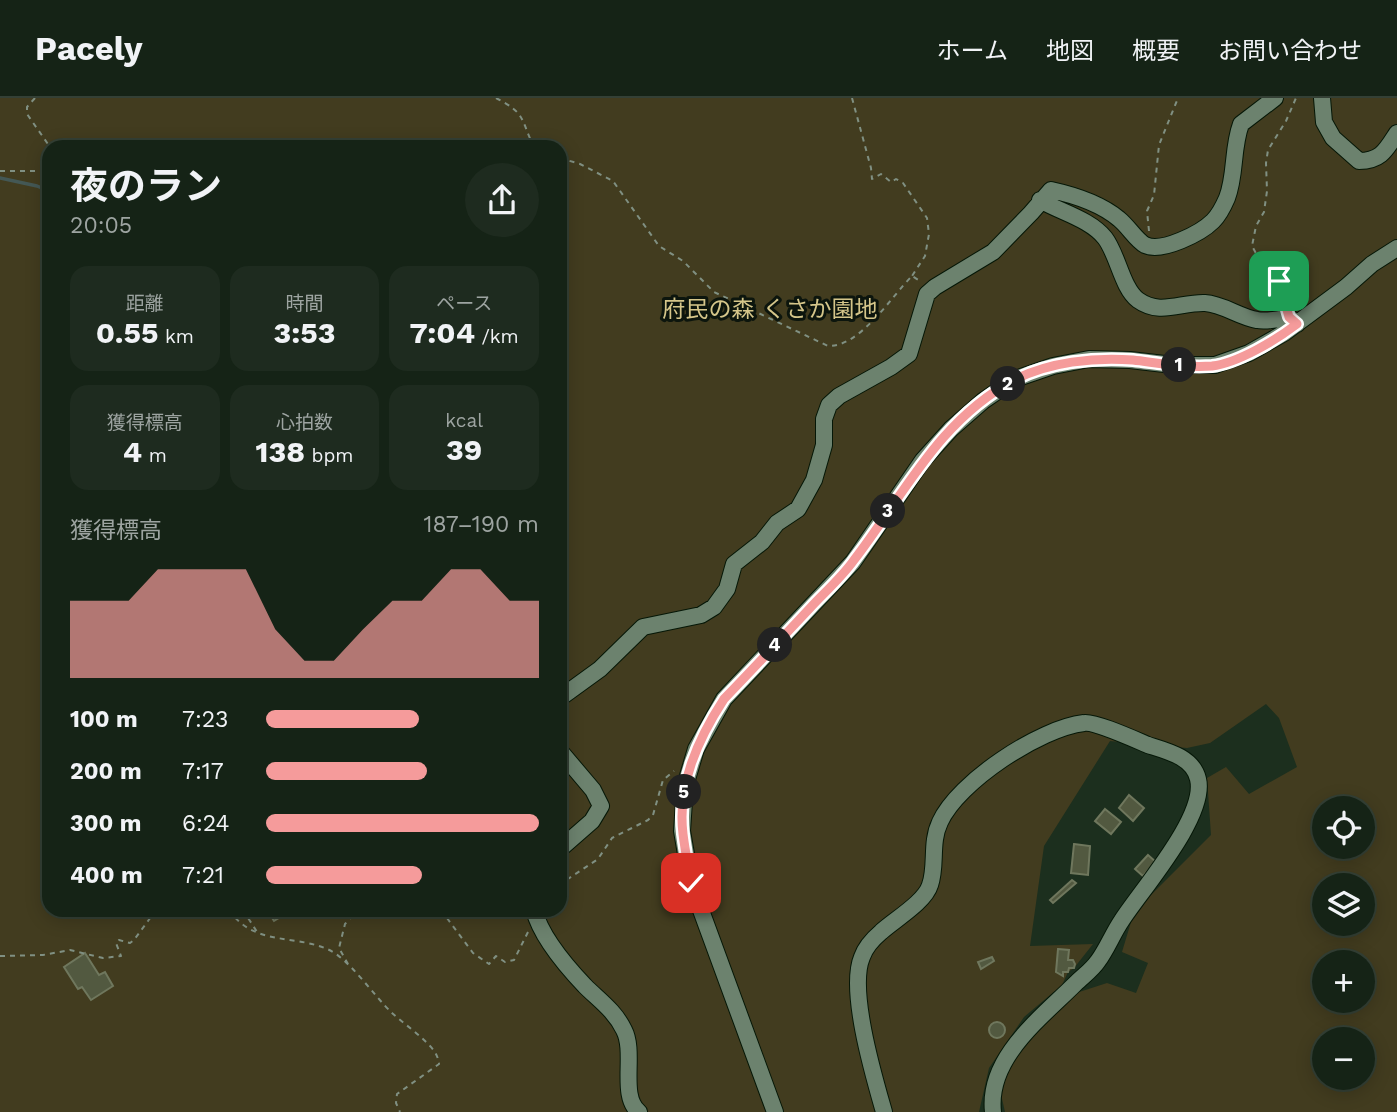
<!DOCTYPE html>
<html lang="ja">
<head>
<meta charset="utf-8">
<style>
  body { margin:0; font-family:"Work Sans","Noto Sans JP",sans-serif; background:#1e2b1f; color:#f1f3f6; height:100vh; display:flex; flex-direction:column; font-size:26px; white-space:nowrap }
  * { box-sizing:border-box; margin:0 }
  p { font-size:23px; color:#9da4a1 }
  .icon { flex:none; width:38px; height:38px; fill:none; stroke:currentColor; stroke-width:2; stroke-linecap:round; stroke-linejoin:round }
  .map { position:relative; flex:1; overflow:hidden }
  .drawer { position:absolute; left:42px; top:42px; width:525px; height:777px; display:flex; flex-direction:column; background:#152316; border-radius:21px; box-shadow:0 4px 18px #0003,0 0 0 2px #344035 }
  .drawer>* { flex:none }
  .controls { position:absolute; left:1312px; top:698px; display:grid; gap:14px }
  .controls a { display:grid; place-items:center; width:63px; height:63px; border-radius:50%; background:#152316; box-shadow:0 4px 18px #0003,0 0 0 2px #344035; font-size:35px }
  .pin { position:absolute; display:grid; place-items:center; width:60px; height:60px; color:#fff; margin:-30px; border-radius:14px; box-shadow:0 4px 10px #0006 }
  .km { position:absolute; width:35px; height:35px; margin:-18px; border-radius:50%; background:#222; color:#fff; font-size:19px; line-height:35px; text-align:center }
  .round { display:grid; place-items:center; flex:none; width:74px; height:74px; border-radius:37px; background:#1e2b1f }
  .summary { display:flex; align-items:center; justify-content:space-between; height:119px; padding:0 28px }
  h1 { font-size:38px; font-weight:700; line-height:52px }
  .stats { display:grid; grid-template-columns:repeat(3,1fr); gap:10px; height:119px; padding:7px 28px }
  .stats div { display:grid; align-content:center; border-radius:18px; background:#1e2b1f; text-align:center }
  .stats b { font-size:30px; font-weight:700 }
  .stats small { font-size:19px; font-weight:400 }
  .stats p { font-size:19px }
  .chart { height:196px; padding:14px 28px }
  .chart p { display:flex; justify-content:space-between }
  .chart svg { width:100%; height:126px; margin-top:7px; fill:#f59b9b; opacity:.7 }
  ul { padding:0 28px; list-style:none; font-size:23px }
  li { display:grid; grid-template-columns:112px 84px 1fr; align-items:center; height:52px }
  li i { height:18px; border-radius:9px; background:#f59b9b }
  header { display:flex; align-items:center; gap:42px; box-sizing:border-box; height:98px; padding:0 35px; background:#152316; border-bottom:2px solid #344035 }
  header strong { font-size:33px }
  nav { display:flex; gap:38px; margin-inline-start:auto; font-size:24px }
  .map>svg:first-child { display:block }
  .green { fill:#423c1f; fill-rule:evenodd }
  .lines { fill:none; stroke-linecap:round; stroke-linejoin:round }
  .stream { stroke:#445855; stroke-width:3.5 }
  .building { fill:#525940; stroke:#6f775d; stroke-width:2 }
  .minor-casing { stroke:#051707; stroke-width:18 }
  .path { stroke:#809082; stroke-width:2; stroke-dasharray:5 5; stroke-linecap:butt }
  .minor { stroke:#6c826e; stroke-width:16 }
  .route-casing { stroke:#fff; stroke-width:14 }
  .route { stroke:#f59b9b; stroke-width:9 }
  .labels { text-anchor:middle; stroke-width:6; stroke-linejoin:round; paint-order:stroke }
  .park-label { font-size:23px; fill:#d5c68a; stroke:#0c150d }
</style>
</head>
<body>
<header>
<strong>Pacely</strong>
<nav><a>ホーム</a><a>地図</a><a>概要</a><a>お問い合わせ</a></nav>
</header>
<div class="map">
<svg width="1397" height="1014" viewBox="0 0 1397 1014">
  <rect width="100%" height="100%" fill="#1c2f1e"/>
  <!-- green -->
  <path class="green" d="M0 0H1397V1014H1005L1000 992 1020 947 1073 896 1107 885 1136 895 1148 865 1122 854 1134 814 1211 737 1207 680 1226 669 1249 696 1297 669 1279 620 1266 606 1210 645 1187 650 1110 643 1044 748 1030 848 1093 846 1074 870 1068 874 1062 887 1024 919 989 970 979 1014H0ZM49 49H560V812H49ZM1325 710H1363V749H1325ZM1325 788H1363V826H1325ZM1325 864H1363V903H1325ZM1325 942H1363V980H1325Z"/>
  <g class="lines">
    <!-- stream -->
    <path class="stream" d="M0 80 37 88 49 93"/>
  </g>
  <!-- building -->
  <path class="building" d="M1129 697 1144 710 1133 723 1119 710Z
    M1105 711 1121 724 1111 736 1095 723Z
    M1074 746 1090 748 1088 777 1071 775Z
    M1148 757 1156 764 1143 778 1135 771Z
    M1072 782 1076 785 1053 805 1050 802Z
    M267 812H292L274 823Z
    M1058 851 1069 852 1068 862H1073L1075 866 1074 870H1069L1068 874H1063V878L1056 874Z
    M85 855 99 877 105 874 113 888 91 902 82 889 78 891 64 869Z
    M992 859 994 863 981 871 978 864Z
    M989 932a8 8 0 1 1 16 0a8 8 0 1 1-16 0Z"/>
  <g class="lines">
    <!-- minor casing -->
    <g class="minor-casing">
      <path id="minor" d="M1322 0 1324 24 1333 40 1359 63C1381 63 1386 52 1397 35
        M1040 102C1060 114 1090 121 1105 140 1118 157 1122 190 1138 202 1160 218 1181 204 1205 205 1223 206 1239 219 1257 222 1267 224 1279 221 1289 219L1297 226
        M560 600 600 571 643 529 701 517 714 509 727 491 734 466 762 444 777 425 798 411 814 382 824 347V321L829 307 839 298 891 269 909 256 927 196 935 189 993 154 1031 115 1051 92C1074 97 1100 105 1119 121 1128 128 1136 142 1145 147 1162 155 1201 135 1213 123 1219 117 1224 107 1227 100 1236 77 1232 50 1241 26L1275 0
        M560 653 593 692 601 708 592 723 560 751
        M534 812C541 839 566 868 585 888 599 902 615 913 624 932 636 955 619 998 639 1014
        M775 1014 691 785 682 733 685 688 696 651 724 601 853 464 923 362 951 331 983 303 1015 281 1053 268 1089 261 1130 262 1173 267H1215L1249 255 1284 235 1346 189 1372 166 1397 150
        M884 1014C874 979 848 892 862 859 865 850 874 840 881 834 894 822 925 804 930 787 937 767 930 745 940 724 958 684 1040 630 1084 625 1094 623 1136 642 1148 647 1167 653 1193 659 1198 681 1207 718 1142 791 1122 822 1113 835 1107 851 1098 863 1092 872 1083 878 1075 886 1041 920 987 960 993 1014"/>
    </g>
    <!-- path -->
    <path class="path" d="M35 0 27 9V16L50 49
      M496 0C527 16 520 21 534 49
      M852 0 871 70 872 81 881 76 891 84 896 81 903 85 927 120 929 136 925 158 912 178
      M560 60 580 66 613 83 659 148 683 163 714 194 828 248C860 249 891 199 912 178L920 183
      M0 73H49
      M1149 133 1147 113 1154 97 1159 47 1178 0
      M1284 205 1279 182 1263 168 1252 148 1256 128 1264 114 1267 93 1266 65 1268 52 1286 23 1296 0
      M560 789 568 781 598 761 612 740 648 722 653 717 663 682 674 673
      M229 812C254 848 292 836 327 851 348 859 374 898 392 915 404 926 418 935 429 947 435 953 438 958 439 966L397 996 396 1005 400 1014
      M243 812 259 837
      M441 812 473 855 489 866 496 858 505 864 514 862 528 834
      M0 858 43 857 70 852 103 860 121 858 116 845 119 842 130 845 134 842 156 812
      M348 866 339 850 345 826 357 812"/>
    <!-- minor -->
    <use href="#minor" class="minor"/>
  </g>
  <g class="lines">
    <!-- route casing -->
    <g class="route-casing">
      <path id="route" d="M691 785C688 768 685 752 683 736 677 687 698 641 724 601 753 571 782 540 811 509 825 494 842 479 854 462 904 397 938 323 1014 282 1049 264 1094 259 1133 262 1159 265 1185 270 1212 268 1238 265 1276 242 1297 226L1289 219 1279 183"/>
    </g>
    <!-- route -->
    <use href="#route" class="route"/>
  </g>
  <g class="labels">
    <!-- park labels -->
    <g class="park-label">
      <text x="770" y="219">府民の森 くさか園地</text>
    </g>
  </g>
</svg>
<div class="controls">
<a><svg class="icon" aria-label="locate" viewBox="0 0 24 24"><circle cx="12" cy="12" r="6"/><path d="M12 2v4M12 18v4M2 12h4M18 12h4"/></svg></a>
<a><svg class="icon" aria-label="layers" viewBox="0 0 24 24"><path d="M12 4l9 5-9 5-9-5zM3 14l9 5 9-5"/></svg></a>
<a>+</a>
<a>−</a>
</div>
<div class="pin" style="left:1279px;top:183px;background:#1e9e55"><svg class="icon" aria-label="arrive" viewBox="0 0 24 24"><path d="M6 21V4h12l-3 4 3 4H6"/></svg></div>
<div class="pin" style="left:691px;top:785px;background:#d93025"><svg class="icon" aria-label="check" viewBox="0 0 24 24"><path d="M5 12l5 5 9-10"/></svg></div>
<b class="km" style="left:1179px;top:267px">1</b>
<b class="km" style="left:1008px;top:286px">2</b>
<b class="km" style="left:888px;top:413px">3</b>
<b class="km" style="left:775px;top:547px">4</b>
<b class="km" style="left:684px;top:694px">5</b>
<section class="drawer">
<div class="summary"><div><h1>夜のラン</h1><p>20:05</p></div><a class="round"><svg class="icon" aria-label="share" viewBox="0 0 24 24"><path d="M12 15V3M7 8l5-5 5 5M5 13v7h14v-7"/></svg></a></div>
<div class="stats">
<div><p>距離</p><b>0.55<small> km</small></b></div>
<div><p>時間</p><b>3:53</b></div>
<div><p>ペース</p><b>7:04<small> /km</small></b></div>
</div>
<div class="stats">
<div><p>獲得標高</p><b>4<small> m</small></b></div>
<div><p>心拍数</p><b>138<small> bpm</small></b></div>
<div><p>kcal</p><b>39</b></div>
</div>
<div class="chart"><p><span>獲得標高</span>187–190 m</p>
<svg viewBox="0 0 160 44" preserveAspectRatio="none"><path d="M0 44V17L10 17L20 17L30 6L40 6L50 6L60 6L70 27L80 38L90 38L100 27L110 17L120 17L130 6L140 6L150 17L160 17V44z"/></svg>
</div>
<ul>
<li><b>100 m</b>7:23<i style="width:56%"></i></li>
<li><b>200 m</b>7:17<i style="width:59%"></i></li>
<li><b>300 m</b>6:24<i style="width:100%"></i></li>
<li><b>400 m</b>7:21<i style="width:57%"></i></li>
</ul>
</section>
</div>
</body>
</html>
